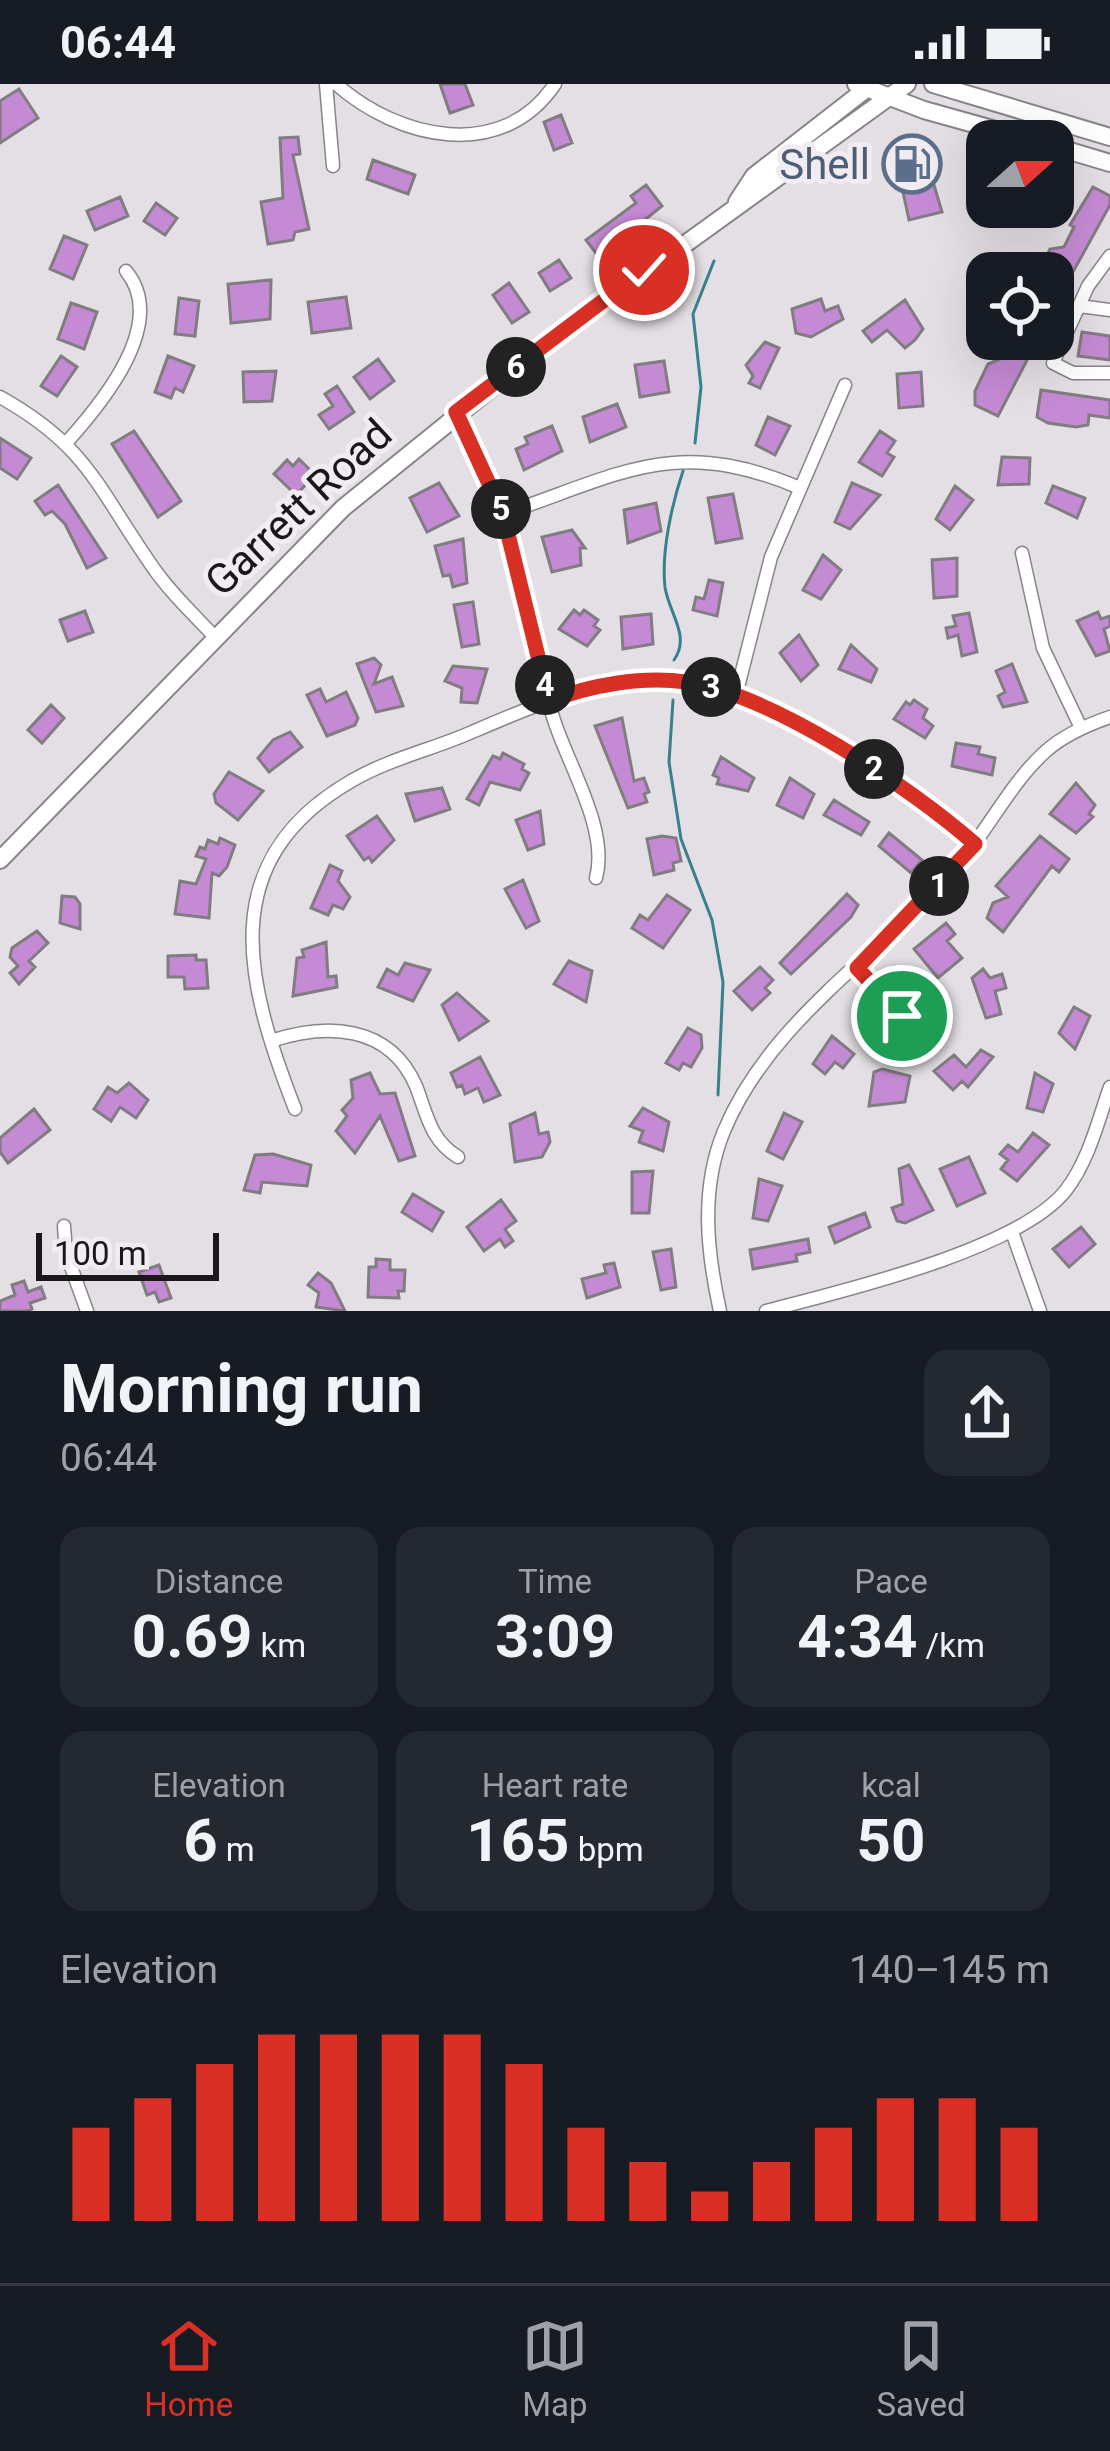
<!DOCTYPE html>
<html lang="en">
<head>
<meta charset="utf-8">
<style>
  body { margin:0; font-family:Roboto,sans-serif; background:#242831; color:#f1f3f6; height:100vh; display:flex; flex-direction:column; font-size:45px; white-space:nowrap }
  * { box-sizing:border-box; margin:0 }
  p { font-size:39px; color:#9ea1a6 }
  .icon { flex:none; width:66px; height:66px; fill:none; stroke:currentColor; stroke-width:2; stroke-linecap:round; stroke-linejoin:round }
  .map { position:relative; height:1227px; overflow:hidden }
  .drawer { display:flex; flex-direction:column; background:#171b24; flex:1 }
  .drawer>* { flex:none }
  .needle { width:78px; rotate:69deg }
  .tools { position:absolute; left:966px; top:36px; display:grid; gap:24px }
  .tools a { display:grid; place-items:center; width:108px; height:108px; border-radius:24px; background:#171b24; box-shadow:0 12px 48px #0002; font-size:60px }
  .scale { position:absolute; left:36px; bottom:30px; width:183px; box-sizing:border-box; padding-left:12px; border:6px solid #191719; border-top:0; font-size:33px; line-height:42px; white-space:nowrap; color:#191719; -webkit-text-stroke:9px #f0ecf2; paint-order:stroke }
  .pin { position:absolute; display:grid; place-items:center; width:102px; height:102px; color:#fff; margin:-51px; border:6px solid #fff; border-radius:50%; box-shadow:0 3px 12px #0007 }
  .km { position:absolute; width:60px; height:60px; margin:-30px; border-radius:50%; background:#222; color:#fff; font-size:33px; line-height:60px; text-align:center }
  .round { display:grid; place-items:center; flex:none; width:126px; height:126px; border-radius:24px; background:#242831 }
  .overview { display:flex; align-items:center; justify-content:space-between; height:204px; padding:0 60px }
  h1 { font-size:66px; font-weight:700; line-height:90px }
  .stats { display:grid; grid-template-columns:repeat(3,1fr); gap:18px; height:204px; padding:12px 60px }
  .stats div { display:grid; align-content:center; border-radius:24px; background:#242831; text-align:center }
  .stats b { font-size:60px; font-weight:700 }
  .stats small { font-size:33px; font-weight:400 }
  .stats p { font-size:33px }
  .chart { height:336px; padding:24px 60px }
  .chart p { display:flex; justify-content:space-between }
  .chart svg { width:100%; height:216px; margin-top:12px; stroke:#d93025; stroke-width:6 }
  .status { display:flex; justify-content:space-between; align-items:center; height:84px; padding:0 60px; background:#171b24; direction:ltr }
  .status svg { height:33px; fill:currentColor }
  .dock { display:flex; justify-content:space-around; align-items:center; height:168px; border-top:3px solid #363941; background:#171b24; font-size:33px; color:#9ea1a6 }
  .dock a { display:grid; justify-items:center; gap:6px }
  .dock .active { color:#d93025 }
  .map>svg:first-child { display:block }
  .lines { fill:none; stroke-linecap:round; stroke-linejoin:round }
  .stream { stroke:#38818c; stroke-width:3 }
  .building { fill:#c58ad4; stroke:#807c81; stroke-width:3 }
  .street-casing { stroke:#888589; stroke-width:15 }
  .secondary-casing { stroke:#888589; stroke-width:20 }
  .street { stroke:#fff; stroke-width:12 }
  .secondary { stroke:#fff; stroke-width:16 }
  .route-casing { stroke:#fff; stroke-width:24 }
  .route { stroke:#d93025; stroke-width:15 }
  .labels { text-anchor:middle; stroke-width:10; stroke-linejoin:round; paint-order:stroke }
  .service-label { font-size:42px; fill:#4e5e75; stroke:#f0ecf2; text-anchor:end }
  .street-label { font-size:42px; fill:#191719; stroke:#f0ecf2 }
</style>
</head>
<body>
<div class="status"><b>06:44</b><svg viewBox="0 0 49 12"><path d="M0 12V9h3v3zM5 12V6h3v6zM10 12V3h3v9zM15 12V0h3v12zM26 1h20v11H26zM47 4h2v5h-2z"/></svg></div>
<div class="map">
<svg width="1110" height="1227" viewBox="0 0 1110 1227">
  <rect width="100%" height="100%" fill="#e3dfe4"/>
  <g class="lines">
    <!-- stream -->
    <path class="stream" d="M695 359 701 303 693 230 714 177
      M674 576C691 552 669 530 665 503 661 468 672 420 683 387
      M673 616 669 678 681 755 712 836 723 898 718 1011"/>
  </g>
  <!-- building -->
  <path class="building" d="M440 0H465L473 21 450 29Z
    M19 5 38 34 0 59V17Z
    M561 31 572 59 554 66 544 38Z
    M298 53 300 70 293 71 309 145 295 148 293 156 268 160 261 118 283 114 280 54Z
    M923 64 942 128 909 136 895 71Z
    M373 76 415 91 408 110 367 95Z
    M646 101 662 122 599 173 586 156 636 119 631 112Z
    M1093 103 1110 112V121L1053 224V189H1038L1050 165 1064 163 1074 143 1070 141Z
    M120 113 128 132 95 146 87 127Z
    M156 119 177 134 165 151 144 137Z
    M64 152 87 161 73 195 50 185Z
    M559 176 571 194 550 207 539 189Z
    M271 196 270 235 231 239 228 200Z
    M509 199 529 228 512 239 493 211Z
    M346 213 351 244 312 249 308 218Z
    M179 214 199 217 195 252 175 250Z
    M821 215 825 227 838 222 843 235 811 253 796 249 792 225Z
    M905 216 923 245 915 256 905 264 887 246 872 258 863 247Z
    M71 219 97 228 84 265 58 255Z
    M1082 248 1110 252V276L1078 272Z
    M1011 255H1038L998 332 975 321V307L988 280 1000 275Z
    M765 258 779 264 760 304 749 299 753 292 746 281Z
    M61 272 77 283 57 312 41 302Z
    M168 272 194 282 183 308 175 304 171 314 155 308Z
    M378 275 394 297 370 315 354 293Z
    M664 277 669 308 640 313 635 281Z
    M276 287 272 317 244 318 243 288Z
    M921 288 923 322 899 324 897 290Z
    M337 302 354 328 329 345 319 331 333 322 325 310Z
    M1041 306 1110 316V334L1089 331 1088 341 1076 343 1048 339 1037 333Z
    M617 320 626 343 590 358 583 333Z
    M768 333 790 342 775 371 756 361Z
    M552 342 562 367 524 386 516 365 528 360 525 353Z
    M134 347 181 417 158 433 112 360Z
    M880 347 895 357 887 369 894 373 882 392 859 378Z
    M0 354 31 374 17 395 0 384Z
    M1002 373 1030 374 1029 400 998 401Z
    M299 375 315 391 296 411 274 390 287 376 293 382Z
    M439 399 459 432 427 448 410 414Z
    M852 399 880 411 850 445 835 438Z
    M58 401 106 474 87 484 65 440 52 427 45 431 35 417Z
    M955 402 973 416 950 446 936 435Z
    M1053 402 1085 414 1077 434 1046 419Z
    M733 410 742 454 716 459 708 414Z
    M656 419 661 447 628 459 624 426Z
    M572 446 585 464H580L581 481 552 488 542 453Z
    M463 455 467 499 453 503 450 491 443 492 435 462Z
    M823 471 841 486 821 515 803 506Z
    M957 474V512L934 514 932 476Z
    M709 496 723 499 717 532 693 526 696 513 704 515Z
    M473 518 479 560 462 563 454 521Z
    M574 526 580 531 584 526 598 536 594 542 600 546 587 562 559 545Z
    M85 527 93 548 68 557 60 536Z
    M1098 528 1101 535 1110 532V542L1104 545 1110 567 1096 572 1077 537Z
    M969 529 977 568 962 572 958 551 948 554 946 544 956 542 953 532Z
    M651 530 653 560 623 565 621 533Z
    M799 551 818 581 801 597 780 569Z
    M851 561 877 585 871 598 839 585Z
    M374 574 381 581 374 600 392 593 403 622 376 628 357 580Z
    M1012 580 1027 618 1003 623 998 612 1005 608 996 587Z
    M453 582 487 585 477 619 461 618 462 604 445 597Z
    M320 605 326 618 346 608 358 634 355 641 327 652 307 611Z
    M914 616 927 625 923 634 933 642 925 654 894 635 906 618 910 621Z
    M51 621 64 634 42 659 28 646Z
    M622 634 634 697 644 694 649 708 644 710 647 718 628 724 595 642Z
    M290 648 302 663 269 688 258 674 273 656Z
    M956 659 980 663 978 670 995 674 992 691 952 682Z
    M503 669 524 680 522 685 529 689 520 706 490 698 479 721 467 715 493 672 500 675Z
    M721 673 754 694 748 707 717 700 719 694 713 691Z
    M229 688 263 707 238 736 216 719 214 710Z
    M790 694 814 710 803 734 777 721Z
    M1076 699 1095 721 1089 730 1093 733 1076 749 1050 730Z
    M442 704 450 725 415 737 406 710Z
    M834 716 869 738 861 751 824 731Z
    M540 727 544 760 528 766 516 736Z
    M377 732 394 756 372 778 369 773 364 776 347 752Z
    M889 749 922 776 911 789 879 762Z
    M662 752 676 754 681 777 673 779 674 786 654 791 647 755Z
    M1040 752 1069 775 1059 788 1052 782 1003 848 987 834 993 819 1008 813 996 802Z
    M220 754 235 761 227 783 219 792 212 789 209 834 175 830 180 797 196 800 206 775 196 772 200 763 205 765 208 756 218 760Z
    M330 781 342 787 338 797 350 813 343 825 333 821 328 831 311 824Z
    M523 796 539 837 526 844 505 805Z
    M847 810 858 821 851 833 791 890 780 879Z
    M667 811 690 826 663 864 632 844 640 831 648 836Z
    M62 812 75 813 80 820V845L60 839Z
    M946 839 955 850 947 857 962 874 938 894 914 865Z
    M37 847 48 859 29 877 35 883 19 900 10 889 18 882 10 873 12 864Z
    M326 858 328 893 336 892 337 903 293 912 297 874 304 873 302 866Z
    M196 871V876H206L208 904 185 905 184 893H168V872Z
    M569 877 592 887 586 918 554 900Z
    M405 879 430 886 413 917 378 903 387 885 398 891Z
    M760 883 773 896 765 904 770 909 752 926 734 907Z
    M983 885 990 894 1002 890 1006 904 995 907 1001 930 986 934 972 894Z
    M457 909 488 937 459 956 442 921Z
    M1074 923 1090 932 1075 965 1059 949Z
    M688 944 701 951 702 964 691 983 683 979 679 986 666 979Z
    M832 952 854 970 843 984 835 978 825 990 813 980Z
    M981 966 993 973 968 1003 962 997 953 1006 934 987 954 971 966 983Z
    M480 973 500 1011 484 1018 478 1004 465 1010 462 1001 457 1003 451 989Z
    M882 985 910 992 905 1018 869 1022 874 988Z
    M370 989 380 1010 395 1009 415 1072 399 1077 380 1032 355 1069 336 1047 347 1032 342 1026 353 1014 351 996Z
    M1035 989 1053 1000 1043 1028 1027 1024Z
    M129 999 148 1016 136 1034 120 1023 111 1037 94 1025 108 1003 117 1009Z
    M643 1024 669 1038 663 1067 639 1058 643 1047 630 1042Z
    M34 1025 50 1046 8 1079 0 1068V1054Z
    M535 1029 539 1050 548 1048 550 1058 542 1073 515 1078 510 1040Z
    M784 1029 802 1038 783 1075 767 1067Z
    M1033 1049 1049 1061 1017 1097 1001 1085 1008 1076 1000 1070 1008 1061 1018 1068Z
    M273 1070 311 1081 307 1102 262 1098 260 1109 244 1106 255 1071Z
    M969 1073 985 1109 957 1122 940 1085Z
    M909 1081 933 1126 905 1139 897 1137 892 1124 903 1120 899 1085Z
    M653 1087 649 1129H632V1088Z
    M759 1095 782 1102 768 1137 753 1134Z
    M413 1110 443 1128 432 1147 402 1128Z
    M501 1116 516 1137 505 1145 513 1157 505 1163 500 1155 484 1167 467 1143Z
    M865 1129 870 1143 835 1159 829 1143Z
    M1081 1143 1095 1160 1069 1183 1053 1165Z
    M808 1155 810 1168 796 1171 797 1177 753 1185 750 1166Z
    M671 1165 676 1203 661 1206 653 1168Z
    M376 1175 390 1176V1186H405L404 1207H398L399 1214 368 1213 369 1183H376Z
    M614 1179 620 1203 587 1214 582 1195 606 1189 604 1181Z
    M159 1181 171 1214 159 1218 155 1208 147 1211 139 1188Z
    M318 1189 331 1199 345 1227 316 1223 319 1209 308 1201Z
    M24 1197 28 1208 41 1203 45 1214 30 1219 32 1225 27 1227H0V1217L15 1211 12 1201Z"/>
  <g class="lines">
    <!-- street casing -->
    <g class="street-casing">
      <path id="street" d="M326 0 333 82
        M336 0C398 55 502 79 555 0
        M1110 172 1088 202 1053 279 1073 289H1110
        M1079 222 1110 226
        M0 313C88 362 98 405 152 482 169 507 192 529 213 551
        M456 328C511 425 520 531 554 636 569 683 609 746 596 794
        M67 358C102 319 169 239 126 187
        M503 430C622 390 675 351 800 404
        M1022 469 1043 564 1081 644
        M736 611 771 473 845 301
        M857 884 902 932
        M271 957C326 939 389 940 416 1002 427 1030 430 1056 458 1073
        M295 1025C247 901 211 777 353 696 389 675 434 665 472 648 540 619 616 586 692 599 777 613 910 704 975 760
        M64 1142 66 1169 87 1227
        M1012 1148 1040 1227
        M720 1227C707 1168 700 1105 724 1047 770 936 880 871 957 782 988 746 1011 698 1046 667 1064 651 1087 641 1110 633
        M766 1227C842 1207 1019 1166 1066 1106 1089 1076 1098 1037 1110 1003"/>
    </g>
    <!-- secondary casing -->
    <g class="secondary-casing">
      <path id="secondary" d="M856 0 924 26 1035 57
        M933 0 1110 53
        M1053 62 1110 79
        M737 118 754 92 870 2
        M0 776 343 424 537 267 907 0"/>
    </g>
    <!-- street -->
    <use href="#street" class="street"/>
    <!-- secondary -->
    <use href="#secondary" class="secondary"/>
  </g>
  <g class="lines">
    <!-- route casing -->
    <g class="route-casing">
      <path id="route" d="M644 186 456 328 503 430 549 617C591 601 641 592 686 598 772 610 910 703 975 760L857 884 902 932"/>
    </g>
    <!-- route -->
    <use href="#route" class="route"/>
  </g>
  <!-- icons -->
  <defs>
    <g id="fuel-ring" transform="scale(3)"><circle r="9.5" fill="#f0ecf2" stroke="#5c6f8a" stroke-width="1.5"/><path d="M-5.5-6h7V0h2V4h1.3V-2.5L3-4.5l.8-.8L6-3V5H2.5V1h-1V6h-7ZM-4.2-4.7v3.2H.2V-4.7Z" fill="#5c6f8a"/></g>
  </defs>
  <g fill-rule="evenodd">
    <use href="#fuel-ring" x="912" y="80"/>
  </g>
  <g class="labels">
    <!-- service labels -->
    <g class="service-label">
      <text x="870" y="95">Shell</text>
    </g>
    <!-- street labels -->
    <g class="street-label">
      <text transform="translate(298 423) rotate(-43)" y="15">Garrett Road</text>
    </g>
  </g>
</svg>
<div class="tools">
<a><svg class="needle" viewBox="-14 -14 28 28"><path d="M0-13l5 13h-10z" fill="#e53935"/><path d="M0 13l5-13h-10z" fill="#9ea1a6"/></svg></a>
<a><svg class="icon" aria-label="locate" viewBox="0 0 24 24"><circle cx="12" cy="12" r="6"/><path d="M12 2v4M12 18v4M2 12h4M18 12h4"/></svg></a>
</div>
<div class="scale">100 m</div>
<div class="pin" style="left:902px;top:932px;background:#1e9e55"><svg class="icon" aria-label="arrive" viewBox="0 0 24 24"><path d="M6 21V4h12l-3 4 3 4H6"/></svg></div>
<div class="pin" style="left:644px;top:186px;background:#d93025"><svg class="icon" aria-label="check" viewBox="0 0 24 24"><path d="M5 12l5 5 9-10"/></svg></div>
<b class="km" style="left:939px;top:802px">1</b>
<b class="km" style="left:874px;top:685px">2</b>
<b class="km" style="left:711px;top:603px">3</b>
<b class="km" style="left:545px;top:601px">4</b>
<b class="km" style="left:501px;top:425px">5</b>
<b class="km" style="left:516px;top:283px">6</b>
</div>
<section class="drawer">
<div class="overview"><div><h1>Morning run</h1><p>06:44</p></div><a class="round"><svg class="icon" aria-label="share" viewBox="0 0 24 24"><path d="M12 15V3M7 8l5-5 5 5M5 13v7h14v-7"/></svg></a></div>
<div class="stats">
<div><p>Distance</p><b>0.69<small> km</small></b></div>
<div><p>Time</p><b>3:09</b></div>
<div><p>Pace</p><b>4:34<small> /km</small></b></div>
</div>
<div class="stats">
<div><p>Elevation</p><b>6<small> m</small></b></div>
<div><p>Heart rate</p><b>165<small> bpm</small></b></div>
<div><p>kcal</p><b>50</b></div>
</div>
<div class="chart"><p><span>Elevation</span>140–145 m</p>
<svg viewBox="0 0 160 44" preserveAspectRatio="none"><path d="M5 44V25M15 44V19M25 44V12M35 44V6M45 44V6M55 44V6M65 44V6M75 44V12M85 44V25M95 44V32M105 44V38M115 44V32M125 44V25M135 44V19M145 44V19M155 44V25"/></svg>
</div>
</section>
<nav class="dock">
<a class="active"><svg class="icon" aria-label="home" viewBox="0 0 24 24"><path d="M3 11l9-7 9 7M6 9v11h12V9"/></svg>Home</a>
<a><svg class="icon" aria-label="map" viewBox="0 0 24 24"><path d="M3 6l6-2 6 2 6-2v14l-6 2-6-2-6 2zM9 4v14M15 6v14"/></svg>Map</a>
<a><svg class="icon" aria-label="saved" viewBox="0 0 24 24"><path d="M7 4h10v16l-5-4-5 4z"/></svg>Saved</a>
</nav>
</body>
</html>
